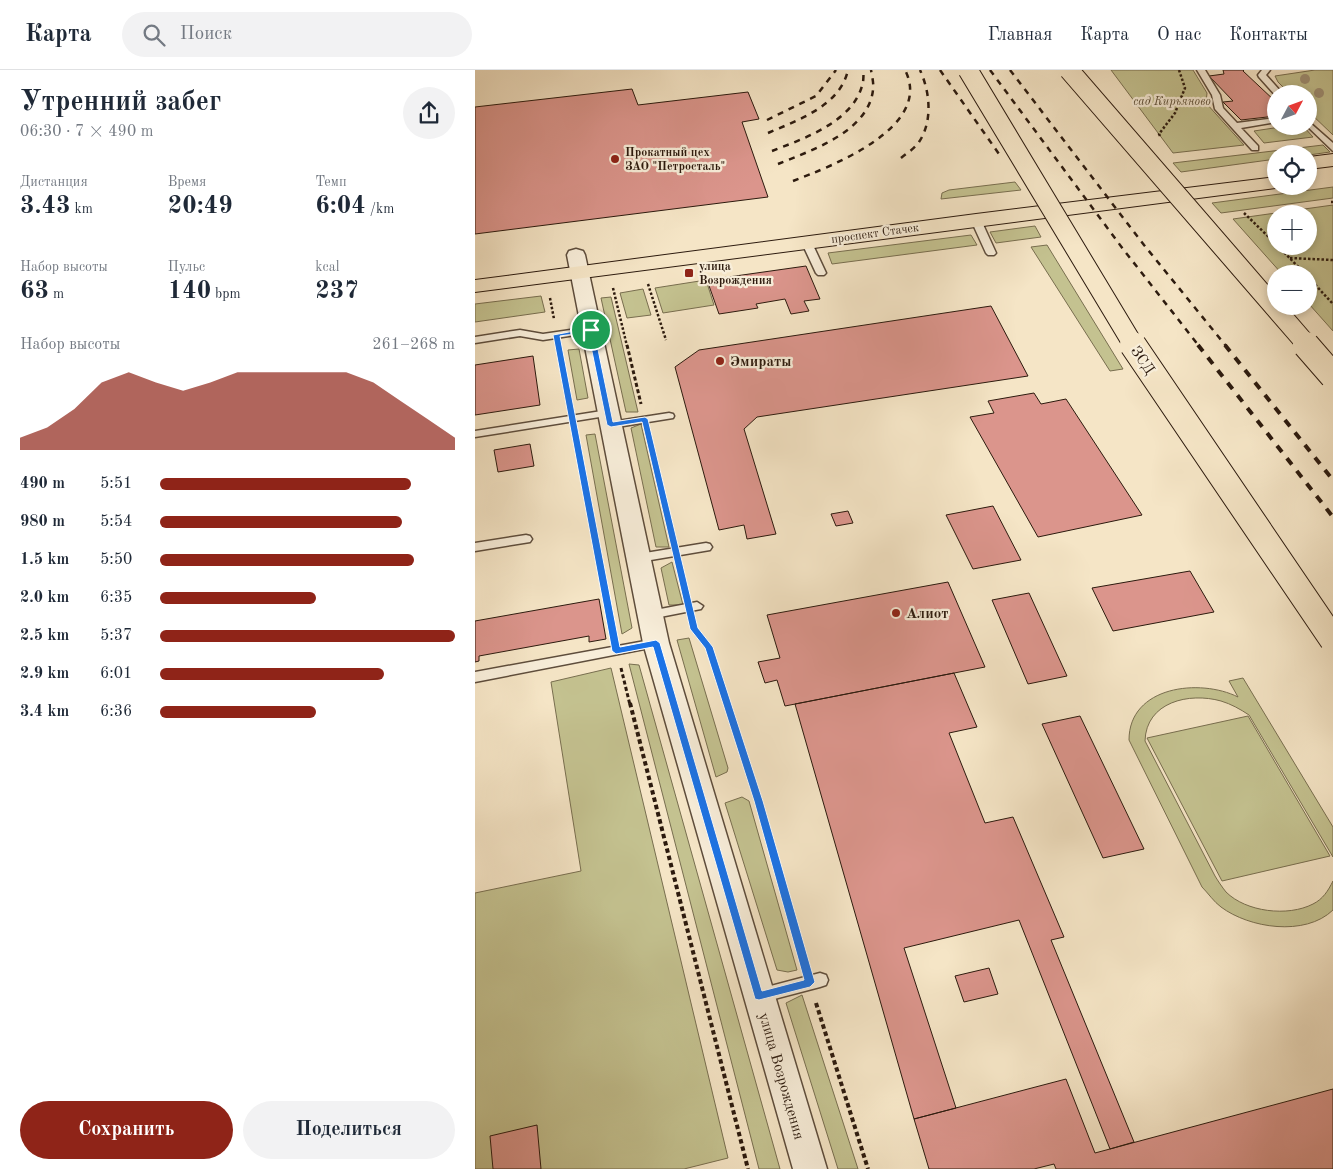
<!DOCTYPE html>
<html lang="ru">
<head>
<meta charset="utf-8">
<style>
  body { margin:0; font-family:"Old Standard TT",serif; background:#f2f2f3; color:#1f2937; height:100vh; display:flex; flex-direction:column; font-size:19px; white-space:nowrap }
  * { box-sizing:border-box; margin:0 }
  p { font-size:16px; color:#747a83 }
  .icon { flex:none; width:28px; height:28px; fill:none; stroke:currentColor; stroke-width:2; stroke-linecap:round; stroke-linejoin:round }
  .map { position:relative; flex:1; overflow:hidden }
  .details { display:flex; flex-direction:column; background:#fff; width:475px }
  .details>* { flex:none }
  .needle { width:32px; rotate:49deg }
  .tools { position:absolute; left:792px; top:15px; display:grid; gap:10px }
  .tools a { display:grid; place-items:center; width:50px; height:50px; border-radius:50%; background:#fff; box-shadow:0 2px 8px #0003; font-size:25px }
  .pin { position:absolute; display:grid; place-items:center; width:42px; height:42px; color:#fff; margin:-21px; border:2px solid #fff; border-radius:50%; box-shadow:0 1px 5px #0007 }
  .round { display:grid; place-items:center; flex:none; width:52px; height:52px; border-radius:26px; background:#f2f2f3 }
  .headline { display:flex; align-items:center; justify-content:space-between; height:85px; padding:0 20px }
  h1 { font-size:28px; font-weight:700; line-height:38px }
  .figures { display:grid; grid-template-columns:repeat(3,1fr); gap:8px; height:85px; padding:5px 20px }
  .figures div { display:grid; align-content:center }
  .figures b { font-size:25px; font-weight:700 }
  .figures small { font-size:14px; font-weight:400 }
  .figures p { font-size:14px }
  .chart { height:140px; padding:10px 20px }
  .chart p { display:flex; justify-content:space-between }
  .chart svg { width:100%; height:90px; margin-top:5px; fill:#8f2418; opacity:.7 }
  .primary-button { display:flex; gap:10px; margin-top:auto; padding:10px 20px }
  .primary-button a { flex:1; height:58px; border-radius:30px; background:#8f2418; color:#fff; font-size:20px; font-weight:700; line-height:58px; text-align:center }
  .primary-button a+a { background:#f2f2f3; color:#1f2937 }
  ul { padding:0 20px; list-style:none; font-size:16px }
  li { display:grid; grid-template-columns:80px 60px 1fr; align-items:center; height:38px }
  li i { height:12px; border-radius:6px; background:#8f2418 }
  header { display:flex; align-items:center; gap:30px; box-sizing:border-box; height:70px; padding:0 25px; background:#fff; border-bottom:1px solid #e0e1e3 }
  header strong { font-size:24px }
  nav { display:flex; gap:28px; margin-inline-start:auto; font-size:18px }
  .search { width:350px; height:45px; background:#f2f2f3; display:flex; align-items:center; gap:12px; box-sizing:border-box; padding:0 18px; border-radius:28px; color:#747a83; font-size:19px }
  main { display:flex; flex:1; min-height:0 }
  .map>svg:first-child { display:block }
  .green { fill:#c4c290; stroke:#786e4f; fill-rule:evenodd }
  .building { fill:#db958c; stroke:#2c1a0e }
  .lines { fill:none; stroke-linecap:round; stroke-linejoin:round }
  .service-casing { stroke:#5e4d3c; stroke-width:3 }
  .minor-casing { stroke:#5e4d3c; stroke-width:3 }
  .primary-casing { stroke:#2c1a0e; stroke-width:2 }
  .path-far2 { stroke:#2c1a0e; stroke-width:2.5; stroke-dasharray:2.5 2; stroke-linecap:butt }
  .path-far1 { stroke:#2c1a0e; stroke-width:3; stroke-dasharray:4 2.5; stroke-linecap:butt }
  .path { stroke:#2c1a0e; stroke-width:4; stroke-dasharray:4.5 3; stroke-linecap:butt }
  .service { fill:#f8eeda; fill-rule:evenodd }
  .minor { fill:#f8eeda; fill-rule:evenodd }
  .primary { fill:#f5e5c6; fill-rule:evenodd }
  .rail-far1 { stroke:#2c1a0e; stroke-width:2.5; stroke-dasharray:6 6; stroke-linecap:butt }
  .rail { stroke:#2c1a0e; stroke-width:4; stroke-dasharray:8 8; stroke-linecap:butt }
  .motorway-bridge-far1-casing { stroke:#2c1a0e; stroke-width:21; stroke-linecap:butt }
  .motorway-bridge-casing { stroke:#2c1a0e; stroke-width:28; stroke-linecap:butt }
  .motorway-bridge-far1 { stroke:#f5e5c6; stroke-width:19 }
  .motorway-bridge { stroke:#f5e5c6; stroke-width:26 }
  .tree { fill:#a09176 }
  .route { fill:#1a73e8; stroke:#fff; fill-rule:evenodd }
  .poi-dot { fill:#8f2418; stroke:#f8eeda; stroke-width:2 }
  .labels { text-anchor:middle; stroke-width:4.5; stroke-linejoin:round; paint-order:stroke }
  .far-park-label { font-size:12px; font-style:italic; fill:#5a4c35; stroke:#f8eeda }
  .far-poi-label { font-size:12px; font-weight:bold; fill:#2c1a0e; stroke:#f8eeda; text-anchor:start }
  .far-street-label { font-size:12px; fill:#2c1a0e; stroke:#f8eeda }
  .street-label { font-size:15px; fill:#2c1a0e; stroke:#f8eeda }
  .poi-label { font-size:15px; font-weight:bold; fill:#2c1a0e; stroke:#f8eeda; text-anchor:start }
</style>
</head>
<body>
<header>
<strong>Карта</strong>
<div class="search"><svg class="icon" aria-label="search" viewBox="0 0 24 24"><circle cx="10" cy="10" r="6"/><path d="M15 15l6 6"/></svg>Поиск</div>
<nav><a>Главная</a><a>Карта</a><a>О нас</a><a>Контакты</a></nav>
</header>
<main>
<section class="details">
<div class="headline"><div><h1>Утренний забег</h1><p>06:30 · 7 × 490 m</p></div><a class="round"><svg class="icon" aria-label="share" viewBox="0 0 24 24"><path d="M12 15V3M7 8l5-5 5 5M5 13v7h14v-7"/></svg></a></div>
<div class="figures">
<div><p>Дистанция</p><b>3.43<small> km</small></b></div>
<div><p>Время</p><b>20:49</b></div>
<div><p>Темп</p><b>6:04<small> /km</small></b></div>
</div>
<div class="figures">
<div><p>Набор высоты</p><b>63<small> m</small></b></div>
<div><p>Пульс</p><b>140<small> bpm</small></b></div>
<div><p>kcal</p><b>237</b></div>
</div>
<div class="chart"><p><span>Набор высоты</span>261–268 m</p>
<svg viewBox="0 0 160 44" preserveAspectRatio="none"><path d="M0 44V38L10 33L20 24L30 11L40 6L50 11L60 15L70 11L80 6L90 6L100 6L110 6L120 6L130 11L140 20L150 29L160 38V44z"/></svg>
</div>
<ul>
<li><b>490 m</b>5:51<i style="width:85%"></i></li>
<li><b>980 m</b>5:54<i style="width:82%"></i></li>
<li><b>1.5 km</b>5:50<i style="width:86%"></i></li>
<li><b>2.0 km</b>6:35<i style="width:53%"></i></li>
<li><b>2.5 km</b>5:37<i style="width:100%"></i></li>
<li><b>2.9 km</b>6:01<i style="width:76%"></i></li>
<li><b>3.4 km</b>6:36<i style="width:53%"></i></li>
</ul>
<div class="primary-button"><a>Сохранить</a><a>Поделиться</a></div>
</section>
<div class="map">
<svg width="858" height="1099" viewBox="0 0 858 1099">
  <rect width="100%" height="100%" fill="#f5e5c6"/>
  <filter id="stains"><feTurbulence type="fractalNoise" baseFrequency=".004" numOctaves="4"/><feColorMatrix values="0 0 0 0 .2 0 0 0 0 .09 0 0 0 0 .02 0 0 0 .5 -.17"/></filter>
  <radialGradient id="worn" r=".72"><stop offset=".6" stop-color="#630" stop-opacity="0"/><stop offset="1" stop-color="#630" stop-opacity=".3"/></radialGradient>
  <!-- green -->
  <path class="green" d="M636 0H718L732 23 731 33 769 75 698 83Z
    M840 0H858V65L834 42V24H815L803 12 800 6Z
    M812 56H828L838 67 789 73 779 61Z
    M848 75 855 82 834 85 801 84V89L706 102 698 93Z
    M540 112 546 120 466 129 467 123 474 120Z
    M858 117V128L746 143 737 133Z
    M858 135V261L834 234V204H807L758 149ZM801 144H834V176H801Z
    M560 156 566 167 521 173 515 162Z
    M496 165 502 175 357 194 353 183Z
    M572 175 648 299 635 301 556 177Z
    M231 210 239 235 188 243 180 218Z
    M168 219 176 245 152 248 145 223Z
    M66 226 70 242 0 252V234Z
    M136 227 163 342H151L126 228Z
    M104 279 113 328 102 330 93 280Z
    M166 354 194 477H181L156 358Z
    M120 364 157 558 147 564 111 365Z
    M197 492 208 535H194L186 498Z
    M214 568 253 698 252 702 241 707 202 570Z
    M154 594 164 595 305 1099H284Z
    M136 598 253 1088 209 1099H0V823L106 801 76 612Z
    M768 608 858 757V787L774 645C765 639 756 634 746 631 714 622 671 632 670 671L740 806C743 811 747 817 751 822 771 842 813 847 838 834 848 829 853 821 858 811V840C830 867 774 858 746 837 739 832 733 823 727 817L654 670C654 616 725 608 763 627L754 611Z
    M773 646 855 786 747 811 672 668Z
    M267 727 274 731 322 900 313 902 302 900 250 733Z
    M327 925 383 1099H363L311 933Z"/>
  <!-- building -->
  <path class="building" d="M748 0H769L768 1 801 32V46L766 50 748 32 758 31 734 6 749 4Z
    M157 19 163 35 273 22 284 49 267 52 293 127 0 164V37Z
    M331 196 345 229 329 231 334 241 316 244 310 229 281 234 283 238 244 244 232 210Z
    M516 236 553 306 282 347 269 359 301 464 272 469 269 455 244 460 200 297 224 280Z
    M58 286 65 335 0 345V295Z
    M559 323 566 334 591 329 667 445 563 467 495 347 519 343 513 331Z
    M55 374 59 396 23 402 19 380Z
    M518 436 546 490 498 499 471 445Z
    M373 441 378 453 361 456 356 444Z
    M715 501 739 542 638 561 617 518Z
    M473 512 510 597 310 636 302 610 290 613 283 592 305 588 292 545Z
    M554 523 592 606 553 614 517 530Z
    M124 529 131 569 114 572V566L4 586V591L0 592V551Z
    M479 603 502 657 474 663 510 753 538 747 589 867 576 870 659 1072 635 1079 544 850 429 878 481 1038 439 1049 320 634Z
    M605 646 669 779 628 788 567 654Z
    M514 898 523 924 489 932 480 906Z
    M591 1009 620 1083 858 1019V1099H581L579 1094 559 1099H454L439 1049Z
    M62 1055 66 1099H18L15 1066Z"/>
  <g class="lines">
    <!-- service casing -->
    <g class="service-casing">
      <path id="service" d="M722 0H730L745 25 748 38 762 53 801 48V52L766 58 783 76V80H777L740 39 737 25Z
        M787 0H795L791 5 808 24H801V26L784 7 783 5Z
        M834 52 858 73V81L832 56H834Z
        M501 147 506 150 521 183 519 185H513L511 183 496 150Z
        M332 170 337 173 351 203 349 205H343L341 203 327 173Z
        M116 257 120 258V262L68 270 45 266 0 273V267L45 260 68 264Z
        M133 340 138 343 137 345 0 367V361Z
        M194 343 198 344 199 346 198 348 136 358 131 355 136 352Z
        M51 465 55 466 57 469 55 472 0 481V473Z
        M231 473 235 474 237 477 235 480 164 492 158 488 164 484Z
        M222 532 228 536 226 539 175 549 169 545 175 541Z
        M181 569 185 570 187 573 185 576 0 612V602Z
        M345 903 351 905 353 910 351 915 345 917 284 933 278 931 276 926 278 921 284 919Z"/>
    </g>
    <!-- minor casing -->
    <g class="minor-casing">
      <path id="minor" d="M101 179 108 181 110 185 194 573 352 1099H318L168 573 92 185 94 181Z"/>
    </g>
    <!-- primary casing -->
    <g class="primary-casing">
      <path id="primary" d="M858 84V96L834 99V87Z
        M801 107V116L808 117 0 222V210L501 144Z"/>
    </g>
    <!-- path-far2 -->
    <path class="path-far2" d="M685 66 684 64 700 43 710 18 704 0
      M856 132H858
      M769 143 801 174
      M803 176 830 204
      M815 188 858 190
      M834 208 858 234
      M173 214 191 270
      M138 218 152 276
      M75 228 79 249"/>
    <!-- path-far1 -->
    <path class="path-far1" d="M152 275 166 334
      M85 282 95 332
      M101 365 138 563
      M174 366 197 465
      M206 500 211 521
      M219 556 234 577 253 635
      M146 598 155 635"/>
    <!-- path -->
    <path class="path" d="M155 633 273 1099
      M252 633 284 731 329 893
      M341 933 393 1099"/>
    <!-- service -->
    <use href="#service" class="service"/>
    <!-- minor -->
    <use href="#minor" class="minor"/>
    <!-- primary -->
    <use href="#primary" class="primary"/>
    <!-- rail-far1 -->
    <path class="rail-far1" d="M465 0 524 84
      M515 0 648 179 724 276
      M535 0 669 175 751 276
      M292 50 341 26 361 0
      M293 63C323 50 365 36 373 0
      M297 81C328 69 377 52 387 16 389 11 388 5 389 0
      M426 88C432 83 439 79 444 72 458 51 455 22 445 0
      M303 94C337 80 393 62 398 20 399 14 397 6 396 0
      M318 111C357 96 459 57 430 0"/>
    <!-- rail -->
    <path class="rail" d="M723 275 858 447
      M750 275 858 410"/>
    <!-- motorway-bridge-far1 casing -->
    <g class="motorway-bridge-far1-casing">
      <path id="motorway-bridge-far1" d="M493 0 659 276
        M594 0 833 276"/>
    </g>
    <!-- motorway-bridge casing -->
    <g class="motorway-bridge-casing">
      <path id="motorway-bridge" d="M658 275 858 570
        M831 275 858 306"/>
    </g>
    <!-- motorway-bridge-far1 -->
    <use href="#motorway-bridge-far1" class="motorway-bridge-far1"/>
    <!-- motorway-bridge -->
    <use href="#motorway-bridge" class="motorway-bridge"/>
  </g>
  <!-- trees -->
  <g class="tree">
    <circle cx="830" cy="9" r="5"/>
    <circle cx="844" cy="23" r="5"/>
  </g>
  <!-- route -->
  <path class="route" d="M116 258 119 260 138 352 170 347 173 349 223 558 238 577 288 731 340 912 335 917 284 930 280 929 178 577 141 584 137 581 78 265ZM113 262 132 355 136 357 167 352 215 559 230 578 279 731 329 910 287 921 185 573 181 570 145 577 85 266Z"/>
  <!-- markers -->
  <g class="poi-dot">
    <circle cx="140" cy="89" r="5"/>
    <rect x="209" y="198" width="10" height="10" rx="2.5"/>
    <circle cx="245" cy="291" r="5"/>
    <circle cx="421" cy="543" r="5"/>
  </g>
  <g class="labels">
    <!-- far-park labels -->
    <g class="far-park-label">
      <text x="697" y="35">сад Кирьяново</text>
    </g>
    <!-- far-poi labels -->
    <g class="far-poi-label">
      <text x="150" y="86">Прокатный цех<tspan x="150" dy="14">ЗАО "Петросталь"</tspan></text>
      <text x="224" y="200">улица<tspan x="224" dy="14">Возрождения</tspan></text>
    </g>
    <!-- far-street labels -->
    <g class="far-street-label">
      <text transform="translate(400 163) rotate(-8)" y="4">проспект Стачек</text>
    </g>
    <!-- street labels -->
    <g class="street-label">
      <text transform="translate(668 290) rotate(56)" y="5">ЗСД</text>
      <text transform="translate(307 1006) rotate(74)" y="5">улица Возрождения</text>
    </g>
    <!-- poi labels -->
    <g class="poi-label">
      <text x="255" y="296">Эмираты</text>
      <text x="431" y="548">Алиот</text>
    </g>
  </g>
  <rect width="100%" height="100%" filter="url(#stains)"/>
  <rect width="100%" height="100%" fill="url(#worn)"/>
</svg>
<div class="tools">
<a><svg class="needle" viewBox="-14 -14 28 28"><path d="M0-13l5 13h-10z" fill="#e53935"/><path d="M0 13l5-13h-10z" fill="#747a83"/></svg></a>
<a><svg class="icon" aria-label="locate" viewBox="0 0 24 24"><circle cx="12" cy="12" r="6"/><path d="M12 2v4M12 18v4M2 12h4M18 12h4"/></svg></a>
<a>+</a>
<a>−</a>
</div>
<div class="pin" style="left:116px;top:260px;background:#1e9e55"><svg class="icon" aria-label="arrive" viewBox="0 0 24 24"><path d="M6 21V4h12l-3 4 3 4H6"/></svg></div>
</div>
</main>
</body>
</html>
